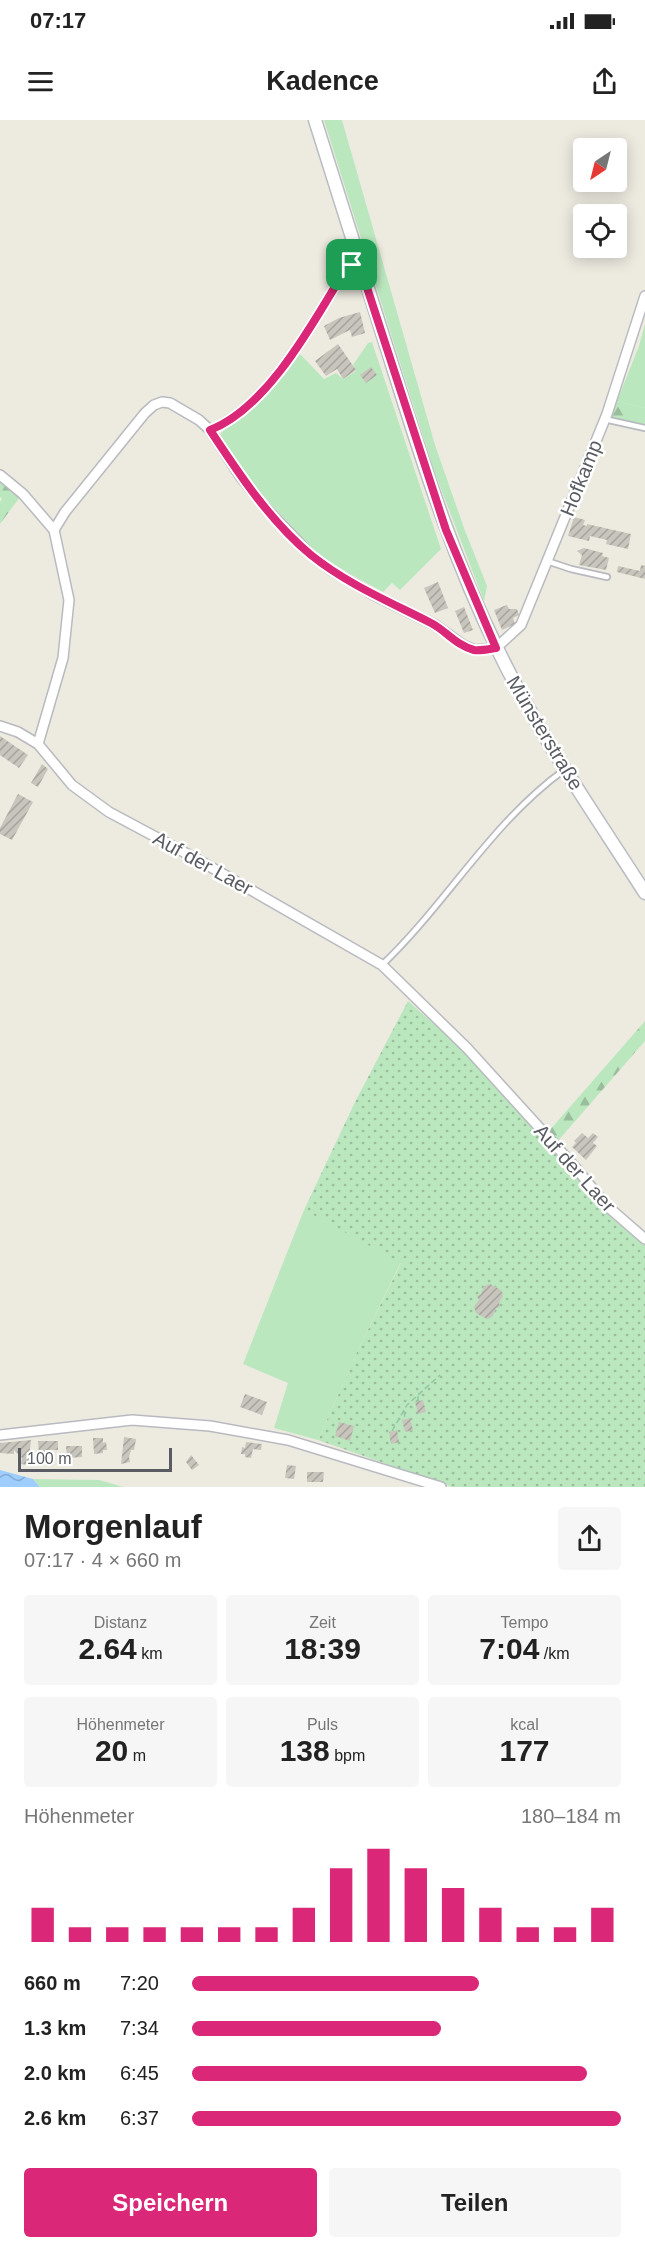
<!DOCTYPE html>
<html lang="de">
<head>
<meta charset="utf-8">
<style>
  body { margin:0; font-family:Arial,sans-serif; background:#f6f6f6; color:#222; height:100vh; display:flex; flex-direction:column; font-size:22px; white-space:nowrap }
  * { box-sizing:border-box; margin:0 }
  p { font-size:20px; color:#767676 }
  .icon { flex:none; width:33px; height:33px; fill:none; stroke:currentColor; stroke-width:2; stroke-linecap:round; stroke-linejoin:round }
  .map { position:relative; height:1367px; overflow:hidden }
  .panel { display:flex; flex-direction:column; background:#fff; flex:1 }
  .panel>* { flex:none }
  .needle { width:39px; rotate:215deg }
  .controls { position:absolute; left:573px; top:18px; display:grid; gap:12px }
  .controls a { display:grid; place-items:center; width:54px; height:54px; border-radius:6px; background:#fff; box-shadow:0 3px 15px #0003; font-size:30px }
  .scale { position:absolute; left:18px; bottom:15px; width:154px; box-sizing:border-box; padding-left:6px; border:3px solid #595c62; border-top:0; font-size:16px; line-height:21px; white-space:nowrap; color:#595c62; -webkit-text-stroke:4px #fff; paint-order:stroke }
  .pin { position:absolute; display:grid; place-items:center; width:51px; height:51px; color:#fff; margin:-26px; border-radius:12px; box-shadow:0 3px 9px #0006 }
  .round { display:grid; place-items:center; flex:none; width:63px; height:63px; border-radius:6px; background:#f6f6f6 }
  .head { display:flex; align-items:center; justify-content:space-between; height:102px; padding:0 24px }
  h1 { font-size:33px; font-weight:700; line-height:45px }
  .metrics { display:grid; grid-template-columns:repeat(3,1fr); gap:9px; height:102px; padding:6px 24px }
  .metrics div { display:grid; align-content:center; border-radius:6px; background:#f6f6f6; text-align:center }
  .metrics b { font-size:30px; font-weight:700 }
  .metrics small { font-size:16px; font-weight:400 }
  .metrics p { font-size:16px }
  .chart { height:168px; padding:12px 24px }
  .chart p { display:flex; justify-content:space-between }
  .chart svg { width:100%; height:108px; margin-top:6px; stroke:#db2777; stroke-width:6 }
  .action { display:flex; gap:12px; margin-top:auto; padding:12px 24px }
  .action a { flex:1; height:69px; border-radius:6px; background:#db2777; color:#fff; font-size:24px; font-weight:700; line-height:69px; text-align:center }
  .action a+a { background:#f6f6f6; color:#222 }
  ul { padding:0 24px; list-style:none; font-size:20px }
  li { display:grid; grid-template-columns:96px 72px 1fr; align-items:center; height:45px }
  li i { height:15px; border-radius:8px; background:#db2777 }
  .status { display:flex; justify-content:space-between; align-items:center; height:42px; padding:0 30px; background:#fff; direction:ltr }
  .status svg { height:16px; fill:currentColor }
  header { display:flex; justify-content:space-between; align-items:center; height:78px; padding:0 24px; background:#fff; font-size:27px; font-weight:700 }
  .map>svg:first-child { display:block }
  .grass { fill:#bae7bd }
  .forest { fill:url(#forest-firs) }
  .park { fill:url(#park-dots) }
  .water { fill:url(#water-waves) }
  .building { fill:url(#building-hatch) }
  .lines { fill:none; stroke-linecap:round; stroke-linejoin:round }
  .lane-casing { stroke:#b8bac0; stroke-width:8 }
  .street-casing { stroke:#b8bac0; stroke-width:12 }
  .secondary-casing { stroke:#b9bcc3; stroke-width:15 }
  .path { stroke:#93c8a6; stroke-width:1.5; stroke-dasharray:6 3; stroke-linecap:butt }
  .lane { stroke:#fff; stroke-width:4.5 }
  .street { stroke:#fff; stroke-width:9 }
  .secondary { stroke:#fff; stroke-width:12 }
  .route-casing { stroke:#fff; stroke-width:12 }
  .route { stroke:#db2777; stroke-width:8 }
  .labels { text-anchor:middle; stroke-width:5; stroke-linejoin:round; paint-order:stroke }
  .street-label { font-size:20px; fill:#595c62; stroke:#fff }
</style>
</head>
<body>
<div class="status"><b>07:17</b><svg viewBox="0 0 49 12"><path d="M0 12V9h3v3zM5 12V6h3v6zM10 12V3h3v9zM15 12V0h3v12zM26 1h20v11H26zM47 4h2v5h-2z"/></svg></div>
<header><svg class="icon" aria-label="menu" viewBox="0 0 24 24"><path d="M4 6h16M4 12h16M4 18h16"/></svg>Kadence<svg class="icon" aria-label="share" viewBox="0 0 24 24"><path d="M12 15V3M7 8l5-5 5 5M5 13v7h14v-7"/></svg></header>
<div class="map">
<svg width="645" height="1367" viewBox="0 0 645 1367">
  <defs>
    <pattern id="forest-firs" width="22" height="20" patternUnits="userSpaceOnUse" patternTransform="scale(1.5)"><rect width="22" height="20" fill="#bae7bd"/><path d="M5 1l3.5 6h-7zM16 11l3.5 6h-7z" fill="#9abe9d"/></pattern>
    <pattern id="park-dots" width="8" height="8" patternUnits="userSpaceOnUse" patternTransform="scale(1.5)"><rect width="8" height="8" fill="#bae7bd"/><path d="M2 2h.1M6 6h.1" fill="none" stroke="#9abe9d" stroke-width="1.8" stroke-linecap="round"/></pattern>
    <pattern id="water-waves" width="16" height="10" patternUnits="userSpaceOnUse" patternTransform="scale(1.5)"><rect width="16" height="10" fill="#9eceff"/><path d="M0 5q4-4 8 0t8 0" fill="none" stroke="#84aad2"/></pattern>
    <pattern id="building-hatch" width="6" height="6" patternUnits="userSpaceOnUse" patternTransform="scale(1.5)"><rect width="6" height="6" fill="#c8c5bd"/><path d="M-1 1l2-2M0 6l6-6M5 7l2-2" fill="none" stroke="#a5a39d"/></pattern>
  </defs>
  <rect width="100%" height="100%" fill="#edebe0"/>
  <!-- grass -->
  <path class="grass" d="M324 0H342L435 325 464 408 487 466 484 481 433 348Z
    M645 204V288L617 281 639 226Z
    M372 222 441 429 400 470 392 463 383 472 322 438 251 363 218 316 263 275 299 233 324 259 336 253 343 259 356 251 353 245 368 223Z
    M304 1090 401 1142 358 1230 318 1320 274 1308 288 1263 243 1244Z
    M33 1359 99 1360 123 1367H40Z"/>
  <!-- forest -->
  <path class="forest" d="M617 281 645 288V312L609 303Z
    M0 360 20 377 0 404V382L2 379 0 377Z
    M645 901V921L557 1022 549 1011Z"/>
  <!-- park -->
  <path class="park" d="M408 881 460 927 614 1100 645 1126V1367H452L318 1320 358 1230 401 1143 304 1090 355 982Z"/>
  <!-- water -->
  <path class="water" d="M0 1350 33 1359 40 1367H0Z"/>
  <!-- building -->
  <path class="building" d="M360 192 365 213 352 217 350 210 330 220 324 206 339 198Z
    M338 224 356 250 343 259 337 249 326 256 315 241Z
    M371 247 377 255 366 263 360 255Z
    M574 397 585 400 583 405 587 406V404L631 414 628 429 606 424 607 420 590 416 589 421 568 416Z
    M584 428 603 433 602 436 609 438 606 450 579 445 582 435 577 431Z
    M641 445 645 446V459L617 452 618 446 640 451Z
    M438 462 448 488 435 493 424 468Z
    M507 485 509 489H517L519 495 513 498 515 504 502 510 494 490Z
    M464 487 473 510 464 513 455 491Z
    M0 616 28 635 19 648 0 635Z
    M42 644 48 649 38 667 31 663Z
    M18 674 33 682 12 720 0 714V708Z
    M582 1013 588 1018 593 1013 598 1017 593 1023 597 1026 586 1040 572 1027 576 1023 574 1021Z
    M490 1164 501 1170 503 1176 499 1183 500 1187 496 1188 493 1196 487 1199 476 1193 474 1187 479 1180 477 1176 481 1174 484 1166Z
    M245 1274 267 1282 262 1295 240 1287Z
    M423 1280 426 1292 418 1294 415 1282Z
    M410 1298 413 1310 405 1312 402 1300Z
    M339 1302 354 1306 350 1321 335 1316Z
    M397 1310 399 1322 391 1324 389 1312Z
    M124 1317 136 1319 134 1330H131L129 1337 130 1342 121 1344Z
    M93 1318H103V1323L106 1322 107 1330H103V1333L94 1334Z
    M31 1320 28 1345 21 1344 22 1338 14 1330V1334L0 1333V1323Z
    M38 1321H58V1330H45V1335H39Z
    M246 1322 262 1324 261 1330 253 1329 251 1338 245 1337V1334H241L242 1327 245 1328Z
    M66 1326H82V1337L67 1338Z
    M191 1335 199 1345 192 1350 186 1342Z
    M287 1345 296 1346 294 1359 285 1358Z
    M307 1352H324L323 1362H307Z"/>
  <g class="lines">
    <!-- lane casing -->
    <g class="lane-casing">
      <path id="lane" d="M604 299 645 308
        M547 441 571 449 607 457
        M382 845C447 783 491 703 564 650"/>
    </g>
    <!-- street casing -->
    <g class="street-casing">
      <path id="street" d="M210 310C268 288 314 201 345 150L359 143
        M0 355 23 374 54 410 69 480 63 538 38 624 72 665 109 692 195 738 382 845 467 928 575 1047 607 1086 645 1119
        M54 410 65 392 145 293 154 285 162 282 170 283 199 300 210 310 240 356 263 385 310 434 331 450 374 475 435 505 463 525 475 530 496 528 521 505 607 294 645 176
        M0 606 18 612 38 624
        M0 1315 132 1300 210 1306 288 1320 441 1367"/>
    </g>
    <!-- secondary casing -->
    <g class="secondary-casing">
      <path id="secondary" d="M315 0C344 91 372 182 401 273 428 359 457 446 497 528 538 614 594 693 645 773"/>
    </g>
    <!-- path -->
    <path class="path" d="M418 1276V1281
      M404 1291 405 1299
      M392 1311 407 1285 440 1255"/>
    <!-- lane -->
    <use href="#lane" class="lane"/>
    <!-- street -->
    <use href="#street" class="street"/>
    <!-- secondary -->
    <use href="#secondary" class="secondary"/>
  </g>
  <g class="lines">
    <!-- route casing -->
    <g class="route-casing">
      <path id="route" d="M359 143 446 410 496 528C489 529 480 531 474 530 457 526 445 510 431 503 390 482 347 464 311 435 270 401 239 354 210 310 268 288 314 201 345 150Z"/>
    </g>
    <!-- route -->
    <use href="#route" class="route"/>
  </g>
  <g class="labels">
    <!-- street labels -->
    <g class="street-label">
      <text transform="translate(581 358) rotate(-68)" y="7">Hofkamp</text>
      <text transform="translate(545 613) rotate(59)" y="7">Münsterstraße</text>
      <text transform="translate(203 743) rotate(29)" y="7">Auf der Laer</text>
      <text transform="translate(575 1048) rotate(48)" y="7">Auf der Laer</text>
    </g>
  </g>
</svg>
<div class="controls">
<a><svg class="needle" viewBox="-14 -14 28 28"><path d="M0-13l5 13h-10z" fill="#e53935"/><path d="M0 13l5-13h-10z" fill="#767676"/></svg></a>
<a><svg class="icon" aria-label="locate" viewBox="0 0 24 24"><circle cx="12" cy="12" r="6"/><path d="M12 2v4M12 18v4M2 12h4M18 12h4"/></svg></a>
</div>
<div class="scale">100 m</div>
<div class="pin" style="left:352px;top:145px;background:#1e9e55"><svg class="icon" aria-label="arrive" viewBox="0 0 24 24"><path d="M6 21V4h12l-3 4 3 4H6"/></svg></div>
</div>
<section class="panel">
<div class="head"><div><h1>Morgenlauf</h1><p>07:17 · 4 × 660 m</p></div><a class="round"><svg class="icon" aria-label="share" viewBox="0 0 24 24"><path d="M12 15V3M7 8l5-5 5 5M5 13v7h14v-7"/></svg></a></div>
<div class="metrics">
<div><p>Distanz</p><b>2.64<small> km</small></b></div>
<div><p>Zeit</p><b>18:39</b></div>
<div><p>Tempo</p><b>7:04<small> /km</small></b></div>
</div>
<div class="metrics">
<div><p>Höhenmeter</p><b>20<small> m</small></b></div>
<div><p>Puls</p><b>138<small> bpm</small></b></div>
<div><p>kcal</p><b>177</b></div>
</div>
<div class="chart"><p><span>Höhenmeter</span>180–184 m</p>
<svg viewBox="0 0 160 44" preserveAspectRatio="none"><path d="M5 44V30M15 44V38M25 44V38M35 44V38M45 44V38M55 44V38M65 44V38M75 44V30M85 44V14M95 44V6M105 44V14M115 44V22M125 44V30M135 44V38M145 44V38M155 44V30"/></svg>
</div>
<ul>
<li><b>660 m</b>7:20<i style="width:67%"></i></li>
<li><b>1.3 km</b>7:34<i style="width:58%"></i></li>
<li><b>2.0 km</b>6:45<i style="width:92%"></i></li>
<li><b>2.6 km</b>6:37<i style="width:100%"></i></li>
</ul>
<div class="action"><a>Speichern</a><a>Teilen</a></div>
</section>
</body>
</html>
